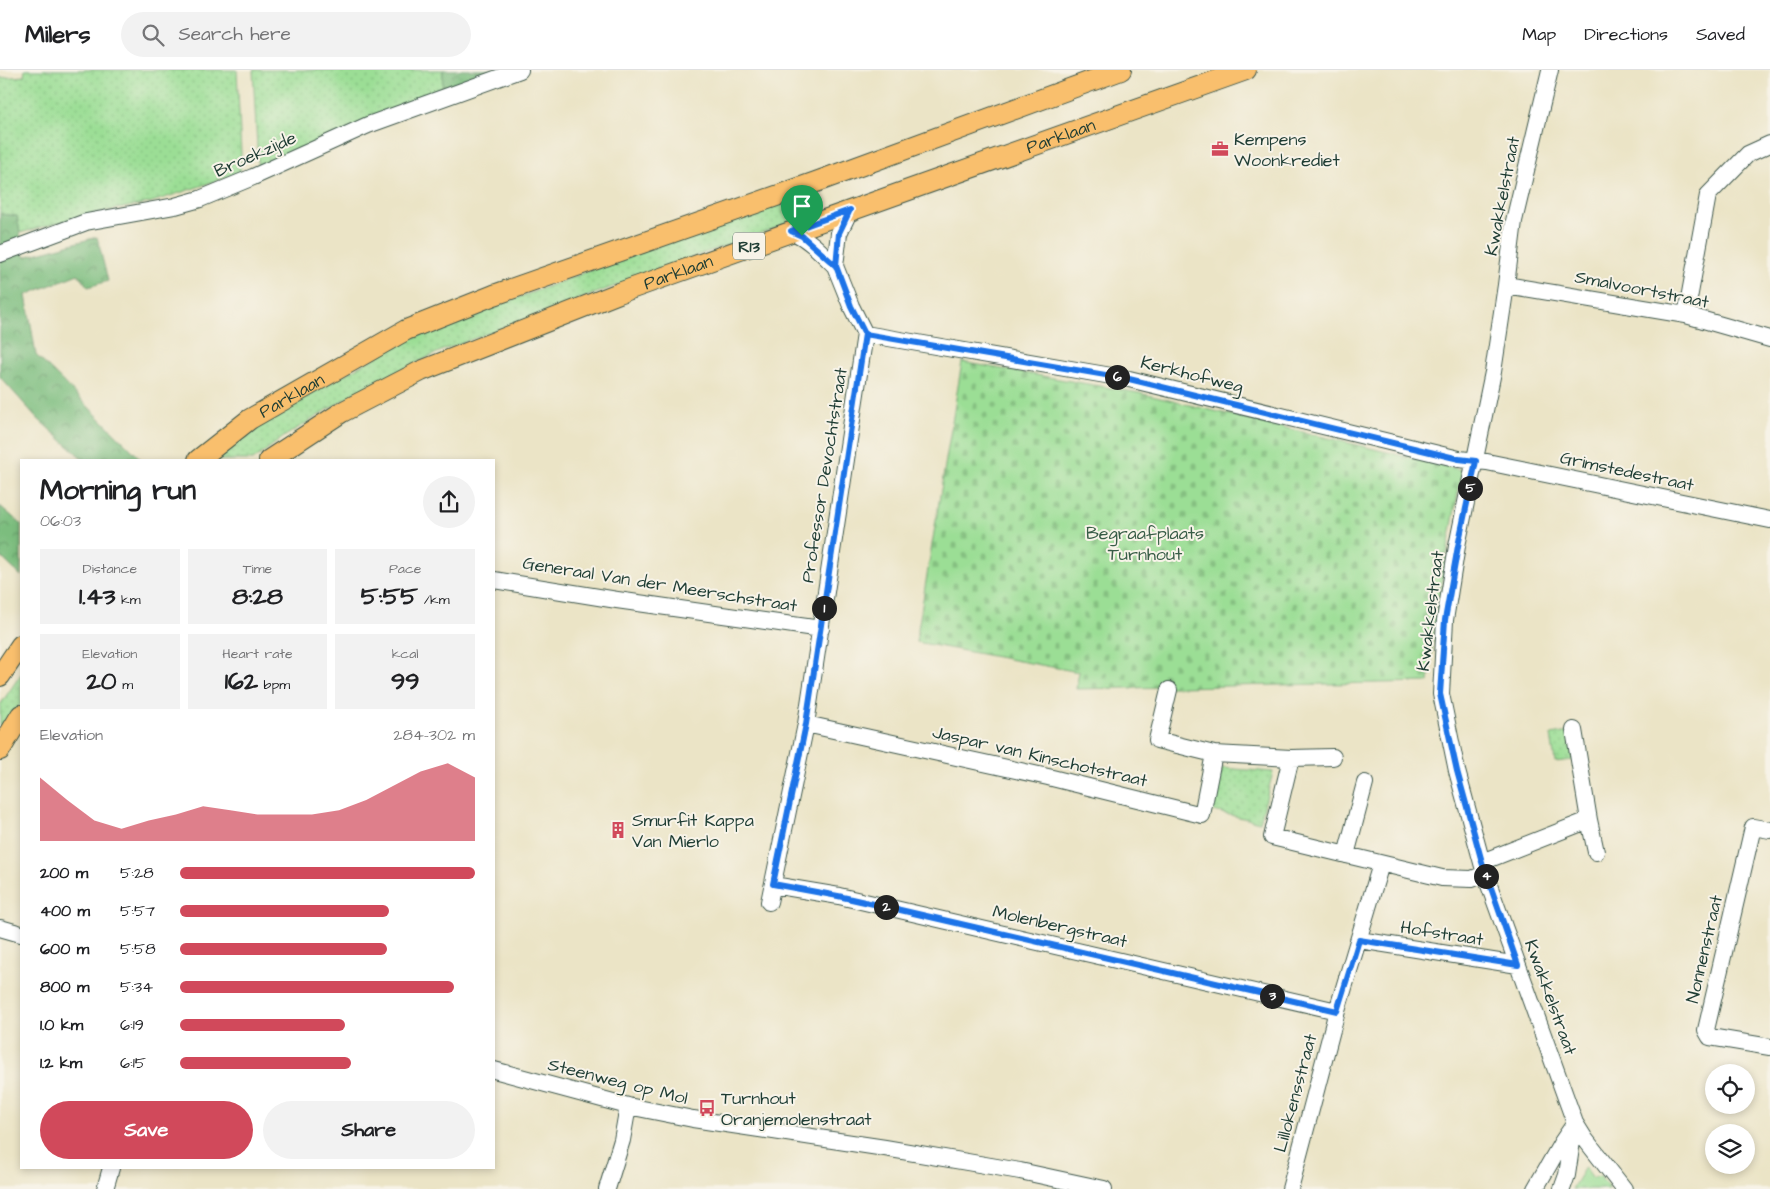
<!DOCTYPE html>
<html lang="en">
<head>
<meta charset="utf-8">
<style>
  body { margin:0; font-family:"Architects Daughter",sans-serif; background:#f2f2f2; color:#202124; height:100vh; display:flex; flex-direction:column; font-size:19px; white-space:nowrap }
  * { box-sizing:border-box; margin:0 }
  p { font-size:16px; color:#757577 }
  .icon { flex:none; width:28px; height:28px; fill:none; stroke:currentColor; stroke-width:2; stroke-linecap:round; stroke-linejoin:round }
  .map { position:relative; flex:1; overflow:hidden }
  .sheet { position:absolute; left:20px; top:389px; width:475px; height:710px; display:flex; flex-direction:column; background:#fff; border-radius:0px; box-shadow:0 2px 8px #0003 }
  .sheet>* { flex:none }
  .tools { position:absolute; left:1705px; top:994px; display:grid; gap:10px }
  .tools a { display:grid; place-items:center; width:50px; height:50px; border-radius:50%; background:#fff; box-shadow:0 2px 8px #0003; font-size:25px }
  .pin { position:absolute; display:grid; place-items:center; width:42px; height:42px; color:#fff; margin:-51px -21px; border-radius:50% 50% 50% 0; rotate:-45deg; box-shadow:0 0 5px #0007 }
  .pin .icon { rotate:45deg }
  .km { position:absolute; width:25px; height:25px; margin:-12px; border-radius:50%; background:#222; color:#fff; font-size:14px; line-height:25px; text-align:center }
  .round { display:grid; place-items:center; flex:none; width:52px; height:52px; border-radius:26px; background:#f2f2f2 }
  .head { display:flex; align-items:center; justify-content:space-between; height:85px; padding:0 20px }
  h1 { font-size:28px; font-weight:700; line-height:38px }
  .figures { display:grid; grid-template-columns:repeat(3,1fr); gap:8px; height:85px; padding:5px 20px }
  .figures div { display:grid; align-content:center; border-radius:0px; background:#f2f2f2; text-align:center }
  .figures b { font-size:25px; font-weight:700 }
  .figures small { font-size:14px; font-weight:400 }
  .figures p { font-size:14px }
  .chart { height:140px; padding:10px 20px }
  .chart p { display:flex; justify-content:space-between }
  .chart svg { width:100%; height:90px; margin-top:5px; fill:#d1495b; opacity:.7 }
  .cta { display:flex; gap:10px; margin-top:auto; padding:10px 20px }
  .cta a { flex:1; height:58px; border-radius:30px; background:#d1495b; color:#fff; font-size:20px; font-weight:700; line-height:58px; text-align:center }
  .cta a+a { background:#f2f2f2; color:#202124 }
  ul { padding:0 20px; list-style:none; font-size:16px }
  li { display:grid; grid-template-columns:80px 60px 1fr; align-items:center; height:38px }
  li i { height:12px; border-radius:6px; background:#d1495b }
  header { display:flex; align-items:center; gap:30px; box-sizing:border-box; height:70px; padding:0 25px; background:#fff; border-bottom:1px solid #e0e0e0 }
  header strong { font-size:24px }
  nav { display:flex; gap:28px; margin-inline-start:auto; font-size:18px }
  .search { width:350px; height:45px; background:#f2f2f2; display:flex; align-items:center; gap:12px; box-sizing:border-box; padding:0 18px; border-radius:28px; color:#757577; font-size:19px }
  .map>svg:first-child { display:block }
  .grass { fill:url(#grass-dots); stroke:#5d8e64 }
  .forest { fill:url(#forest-crowns); stroke:#4e7d59 }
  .cemetery { fill:url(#cemetery-stones); stroke:#5d8e64 }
  .garden { fill:#9bde95; stroke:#5d8e64 }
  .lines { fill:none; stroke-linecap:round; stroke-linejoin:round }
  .minor-casing { stroke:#3e564a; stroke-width:18 }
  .major-casing { stroke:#3e564a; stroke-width:22 }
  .minor { stroke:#fff; stroke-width:16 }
  .major { stroke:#f9bf6d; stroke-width:20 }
  .route-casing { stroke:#fff; stroke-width:10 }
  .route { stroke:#1a73e8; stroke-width:6 }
  .labels { text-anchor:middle; stroke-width:4; stroke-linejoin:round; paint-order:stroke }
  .shield { fill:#f7f3e8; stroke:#60746a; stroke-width:1 }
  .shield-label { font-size:16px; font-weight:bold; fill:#1f3d34 }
  .street-label { font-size:18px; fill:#1f3d34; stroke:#f7f3e8 }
  .poi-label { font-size:18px; fill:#1f3d34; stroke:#f7f3e8; text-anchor:start }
  .park-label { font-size:18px; fill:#385d47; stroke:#f7f3e8 }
</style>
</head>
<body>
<header>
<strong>Milers</strong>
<div class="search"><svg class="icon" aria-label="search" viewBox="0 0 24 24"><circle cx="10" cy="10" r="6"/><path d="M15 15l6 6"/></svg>Search here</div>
<nav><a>Map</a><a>Directions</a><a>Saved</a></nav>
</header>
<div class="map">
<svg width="1770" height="1119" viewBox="0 0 1770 1119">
  <defs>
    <pattern id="grass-dots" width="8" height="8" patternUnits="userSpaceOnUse" patternTransform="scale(1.25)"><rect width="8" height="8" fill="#9bde95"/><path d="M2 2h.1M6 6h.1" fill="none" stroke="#85bf81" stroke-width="1.8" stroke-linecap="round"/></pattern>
    <pattern id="forest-crowns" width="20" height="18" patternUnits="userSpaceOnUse" patternTransform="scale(1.25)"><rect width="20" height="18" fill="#7cbd7e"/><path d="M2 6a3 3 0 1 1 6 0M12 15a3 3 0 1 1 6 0" fill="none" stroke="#659b68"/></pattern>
    <pattern id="cemetery-stones" width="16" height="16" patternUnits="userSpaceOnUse" patternTransform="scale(1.25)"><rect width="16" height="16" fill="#9bde95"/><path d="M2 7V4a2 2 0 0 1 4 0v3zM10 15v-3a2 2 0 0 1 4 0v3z" fill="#85bf81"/></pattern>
  </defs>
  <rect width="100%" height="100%" fill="#f7f3e8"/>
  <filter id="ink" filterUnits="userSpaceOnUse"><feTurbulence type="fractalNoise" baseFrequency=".02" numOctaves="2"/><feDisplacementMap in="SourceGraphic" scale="10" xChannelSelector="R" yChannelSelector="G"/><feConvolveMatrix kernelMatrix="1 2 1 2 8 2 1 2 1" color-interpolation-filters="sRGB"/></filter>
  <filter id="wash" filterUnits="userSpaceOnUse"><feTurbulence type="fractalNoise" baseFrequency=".0096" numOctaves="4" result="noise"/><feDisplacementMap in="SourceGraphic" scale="20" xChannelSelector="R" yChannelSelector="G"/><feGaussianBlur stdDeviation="1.12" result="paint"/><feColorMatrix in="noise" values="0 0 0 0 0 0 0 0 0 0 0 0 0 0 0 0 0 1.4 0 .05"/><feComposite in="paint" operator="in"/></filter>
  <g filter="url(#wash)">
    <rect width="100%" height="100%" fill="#ebe4c6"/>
    <!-- grass -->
    <path class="grass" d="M25 0H237L241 84 240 103 149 133 90 144 20 163 17 146 0 144V8L24 6Z
      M253 0H443L442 25 258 97Z
      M815 119 821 142 696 186 443 280 358 321 285 366 253 390H215L228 379 292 334 404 271 594 199Z
      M21 604V633L0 667V635Z
      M1569 662 1573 690 1555 692 1551 665Z
      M1222 698 1273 702 1260 752 1213 741Z"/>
    <!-- forest -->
    <path class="forest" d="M443 0H500L442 25Z
      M0 144 17 146 24 187 97 167 108 211 88 217 78 204 26 225 36 285 142 390H84L38 349 0 307Z
      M0 436 21 454V506L0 486Z"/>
    <!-- cemetery -->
    <path class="cemetery" d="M962 292 1139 323 1462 400 1435 550 1429 612 1076 619 1079 602 916 572Z"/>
    <!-- garden -->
    <path class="garden" d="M1585 1097 1593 1108 1600 1106 1609 1119H1572Z"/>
  </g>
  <g filter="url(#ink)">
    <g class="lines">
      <!-- minor casing -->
      <g class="minor-casing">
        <path id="minor" d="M1550 0 1514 151 1506 215 1493 302 1457 476 1445 550 1441 624 1457 701 1485 804 1575 1053 1585 1069 1624 1119
          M791 161C809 169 821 182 835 196
          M0 184 86 152 175 136 200 129 253 107 368 55 520 0
          M1506 215 1686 245 1770 269
          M1686 245 1708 125 1748 84 1770 74
          M865 264 1129 309 1459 389 1487 392 1770 450
          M494 510 617 530 821 559
          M1169 620 1157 670 1214 684
          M806 654 1048 707 1202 745 1214 684 1291 688
          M1333 687 1291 688 1272 767 1442 808 1472 809 1485 804
          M1589 750 1596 782
          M1770 760 1753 757 1706 960 1710 967 1770 977
          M1346 785 1365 713
          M1482 792 1589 750 1574 660
          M773 815 839 826 1337 941
          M769 832 806 654 865 264 851 236 835 196 839 163 850 140
          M0 858 21 864
          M1359 870 1518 895
          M494 1000 628 1036 693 1049 885 1078 1020 1101 1104 1119
          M105 1119 111 1098
          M607 1119 622 1070 628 1036
          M1290 1119 1337 941 1381 794
          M1535 1119 1562 1072 1575 1053
          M1562 1119 1567 1105 1574 1058"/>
      </g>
      <!-- major casing -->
      <g class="major-casing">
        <g id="major">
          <path id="s1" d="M198 390 250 349 406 260 494 225 816 112 1121 0"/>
          <path id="s2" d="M269 390 342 342 421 301 619 223 1246 0"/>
          <path d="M0 606 21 575"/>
          <path d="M0 680 21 645"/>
        </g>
      </g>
      <!-- minor -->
      <use href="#minor" class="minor"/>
      <!-- major -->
      <use href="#major" class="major"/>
    </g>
  </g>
  <g class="lines" filter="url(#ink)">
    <!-- route casing -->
    <g class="route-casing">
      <path id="route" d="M802 166 836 196 851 236 865 264 806 654 773 814 838 826 896 839 1337 941 1359 870 1518 895 1482 792 1457 701 1440 624 1445 550 1458 476 1476 391 1459 389 1129 309 865 264 851 236 836 196 839 163 850 140 791 161 802 166"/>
    </g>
    <!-- route -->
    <use href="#route" class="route"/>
  </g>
  <!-- icons -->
  <defs>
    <g id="office-bare" transform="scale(1.35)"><path d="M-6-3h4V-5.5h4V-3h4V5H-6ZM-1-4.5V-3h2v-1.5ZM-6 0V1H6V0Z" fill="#d1495b" stroke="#f7f3e8" stroke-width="2.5" paint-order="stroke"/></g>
    <g id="building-bare" transform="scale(1.35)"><path d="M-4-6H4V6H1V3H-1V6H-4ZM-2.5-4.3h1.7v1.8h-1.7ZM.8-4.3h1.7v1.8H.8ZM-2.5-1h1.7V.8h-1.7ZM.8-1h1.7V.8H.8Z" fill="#d1495b" stroke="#f7f3e8" stroke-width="2.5" paint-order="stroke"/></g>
    <g id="bus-bare" transform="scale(1.35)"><path d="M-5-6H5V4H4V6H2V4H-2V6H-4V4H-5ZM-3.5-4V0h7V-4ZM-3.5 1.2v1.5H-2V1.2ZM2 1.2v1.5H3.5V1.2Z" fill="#d1495b" stroke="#f7f3e8" stroke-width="2.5" paint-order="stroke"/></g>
  </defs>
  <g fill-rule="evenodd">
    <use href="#office-bare" x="1220" y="79"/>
    <use href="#building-bare" x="618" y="760"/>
    <use href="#bus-bare" x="707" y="1038"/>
  </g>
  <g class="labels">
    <!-- shield labels -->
    <rect class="shield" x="733" y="162.5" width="32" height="27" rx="4"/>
    <g class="shield-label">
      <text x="749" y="182">R13</text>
    </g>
    <!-- street labels -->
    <g class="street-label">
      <text dy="6" stroke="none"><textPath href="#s2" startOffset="858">Parklaan</textPath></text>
      <text transform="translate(255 84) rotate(-24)" y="6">Broekzijde</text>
      <text transform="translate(1502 126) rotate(-79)" y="6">Kwakkelstraat</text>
      <text dy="6" stroke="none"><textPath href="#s2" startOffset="452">Parklaan</textPath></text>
      <text transform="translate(1642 219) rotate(11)" y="6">Smalvoortstraat</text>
      <text transform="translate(1192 304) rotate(14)" y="6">Kerkhofweg</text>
      <text dy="6" stroke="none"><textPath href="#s1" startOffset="114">Parklaan</textPath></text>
      <text transform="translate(1627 401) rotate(12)" y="6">Grimstedestraat</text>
      <text transform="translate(824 405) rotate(-81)" y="6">Professor Devochtstraat</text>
      <text transform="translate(660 514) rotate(9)" y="6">Generaal Van der Meerschstraat</text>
      <text transform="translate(1430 541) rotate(-83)" y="6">Kwakkelstraat</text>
      <text transform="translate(1040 686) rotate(13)" y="6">Jaspar van Kinschotstraat</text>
      <text transform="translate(1060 856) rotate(13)" y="6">Molenbergstraat</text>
      <text transform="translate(1442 863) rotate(9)" y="6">Hofstraat</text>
      <text transform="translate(1704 879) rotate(-77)" y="6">Nonnenstraat</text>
      <text transform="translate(1551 927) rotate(70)" y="6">Kwakkelstraat</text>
      <text transform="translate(618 1011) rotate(14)" y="6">Steenweg op Mol</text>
      <text transform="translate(1295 1023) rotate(-75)" y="6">Lillokensstraat</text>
    </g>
    <!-- poi labels -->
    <g class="poi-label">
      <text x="1234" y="75">Kempens<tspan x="1234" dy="21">Woonkrediet</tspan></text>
      <text x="632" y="756">Smurfit Kappa<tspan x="632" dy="21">Van Mierlo</tspan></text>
      <text x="721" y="1034">Turnhout<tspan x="721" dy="21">Oranjemolenstraat</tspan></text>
    </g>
    <!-- park labels -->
    <g class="park-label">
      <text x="1145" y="469">Begraafplaats<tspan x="1145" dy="21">Turnhout</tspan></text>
    </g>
  </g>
</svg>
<div class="tools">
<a><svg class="icon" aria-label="locate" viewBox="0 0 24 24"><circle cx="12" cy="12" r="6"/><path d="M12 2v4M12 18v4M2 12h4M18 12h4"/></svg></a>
<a><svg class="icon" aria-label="layers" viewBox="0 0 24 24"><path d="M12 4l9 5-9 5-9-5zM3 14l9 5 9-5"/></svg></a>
</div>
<div class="pin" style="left:802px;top:166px;background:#1e9e55"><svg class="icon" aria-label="arrive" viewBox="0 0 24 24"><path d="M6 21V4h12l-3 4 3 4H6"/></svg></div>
<b class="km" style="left:824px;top:538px">1</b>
<b class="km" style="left:886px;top:837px">2</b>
<b class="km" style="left:1272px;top:926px">3</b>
<b class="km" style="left:1486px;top:806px">4</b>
<b class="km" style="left:1470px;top:418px">5</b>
<b class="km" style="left:1117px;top:307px">6</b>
<section class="sheet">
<div class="head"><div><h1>Morning run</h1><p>06:03</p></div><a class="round"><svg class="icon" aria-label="share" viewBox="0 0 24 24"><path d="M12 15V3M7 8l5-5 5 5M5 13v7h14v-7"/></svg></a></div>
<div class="figures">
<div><p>Distance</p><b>1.43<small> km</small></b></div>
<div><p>Time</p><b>8:28</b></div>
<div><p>Pace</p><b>5:55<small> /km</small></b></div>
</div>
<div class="figures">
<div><p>Elevation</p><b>20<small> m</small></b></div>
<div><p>Heart rate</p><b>162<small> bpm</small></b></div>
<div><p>kcal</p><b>99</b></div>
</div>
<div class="chart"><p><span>Elevation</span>284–302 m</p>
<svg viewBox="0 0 160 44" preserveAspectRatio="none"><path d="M0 44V13L10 24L20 34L30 38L40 34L50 31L60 27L70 29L80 31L90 31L100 31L110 29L120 24L130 17L140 10L150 6L160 13V44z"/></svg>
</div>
<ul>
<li><b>200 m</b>5:28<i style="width:100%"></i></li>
<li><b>400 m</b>5:57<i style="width:71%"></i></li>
<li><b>600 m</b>5:58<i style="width:70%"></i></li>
<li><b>800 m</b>5:34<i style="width:93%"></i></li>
<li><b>1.0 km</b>6:19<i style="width:56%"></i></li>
<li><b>1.2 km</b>6:15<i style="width:58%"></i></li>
</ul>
<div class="cta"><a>Save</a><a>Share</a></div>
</section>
</div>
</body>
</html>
